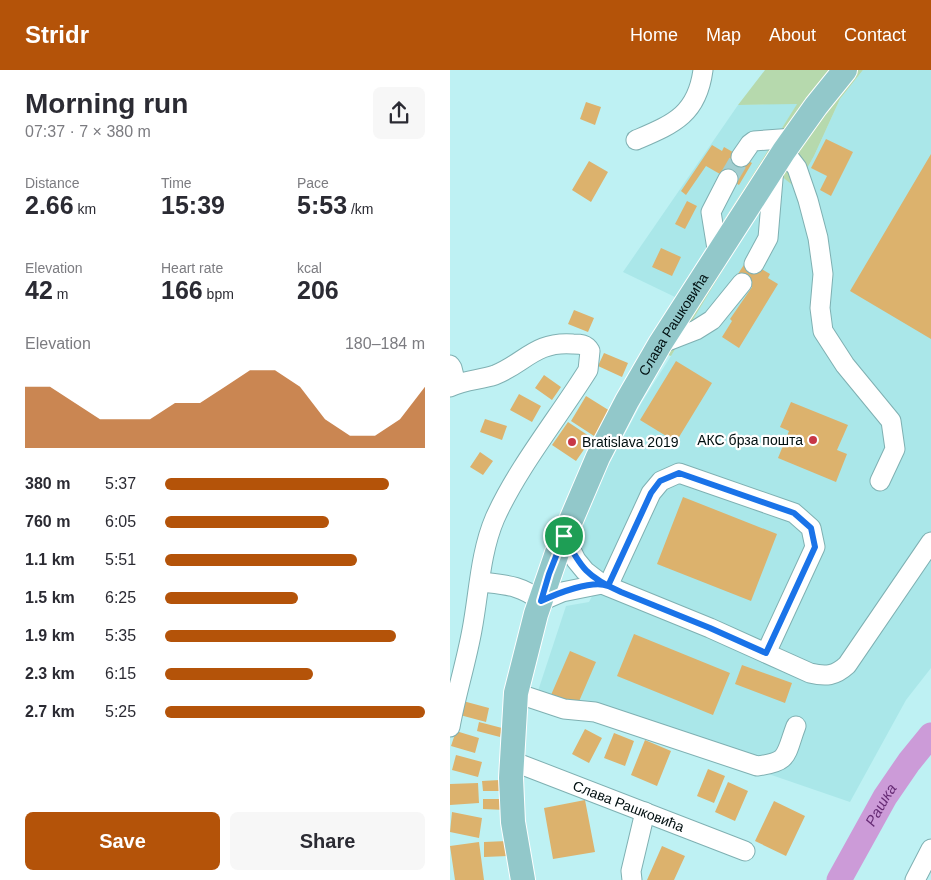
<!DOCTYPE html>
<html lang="en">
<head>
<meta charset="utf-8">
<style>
  body { margin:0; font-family:Helvetica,sans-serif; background:#f7f7f7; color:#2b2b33; height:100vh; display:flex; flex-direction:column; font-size:19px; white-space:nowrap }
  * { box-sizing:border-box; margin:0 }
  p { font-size:16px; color:#7c7c81 }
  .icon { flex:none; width:28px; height:28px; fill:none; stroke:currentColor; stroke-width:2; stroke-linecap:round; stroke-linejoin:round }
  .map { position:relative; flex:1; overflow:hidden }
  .sheet { display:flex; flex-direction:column; background:#fff; width:450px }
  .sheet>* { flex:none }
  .pin { position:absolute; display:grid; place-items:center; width:42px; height:42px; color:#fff; margin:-21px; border:2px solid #fff; border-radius:50%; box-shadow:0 1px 5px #0007 }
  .round { display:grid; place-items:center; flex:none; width:52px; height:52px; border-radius:8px; background:#f7f7f7 }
  .summary { display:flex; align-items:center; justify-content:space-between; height:85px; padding:0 25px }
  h1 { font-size:28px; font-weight:700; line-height:38px }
  .figures { display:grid; grid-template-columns:repeat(3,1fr); gap:8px; height:85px; padding:5px 25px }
  .figures div { display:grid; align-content:center }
  .figures b { font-size:25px; font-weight:700 }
  .figures small { font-size:14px; font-weight:400 }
  .figures p { font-size:14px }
  .chart { height:140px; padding:10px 25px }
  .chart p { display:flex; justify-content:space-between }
  .chart svg { width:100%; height:90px; margin-top:5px; fill:#b45309; opacity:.7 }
  .action { display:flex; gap:10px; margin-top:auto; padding:10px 25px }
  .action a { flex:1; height:58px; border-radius:8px; background:#b45309; color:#fff; font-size:20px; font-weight:700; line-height:58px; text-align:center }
  .action a+a { background:#f7f7f7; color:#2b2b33 }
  ul { padding:0 25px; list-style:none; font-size:16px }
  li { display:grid; grid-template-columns:80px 60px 1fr; align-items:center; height:38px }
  li i { height:12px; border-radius:6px; background:#b45309 }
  header { display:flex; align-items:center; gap:30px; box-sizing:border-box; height:70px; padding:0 25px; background:#b45309; color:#fff }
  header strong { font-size:24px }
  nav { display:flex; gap:28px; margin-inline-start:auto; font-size:18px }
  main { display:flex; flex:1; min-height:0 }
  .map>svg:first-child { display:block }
  .built { fill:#aae7e9 }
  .green { fill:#b6d9ad }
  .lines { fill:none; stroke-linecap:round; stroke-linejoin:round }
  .river { stroke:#cc9bd8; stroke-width:25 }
  .building { fill:#dcb26d }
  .minor-tunnel { stroke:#a2cfd1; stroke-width:19; stroke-dasharray:19 9; stroke-linecap:butt }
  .minor-casing { stroke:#7fb0b2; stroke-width:21 }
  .major-casing { stroke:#fff; stroke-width:26 }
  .minor { stroke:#fff; stroke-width:19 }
  .major { stroke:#92c8ca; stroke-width:24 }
  .route-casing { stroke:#fff; stroke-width:10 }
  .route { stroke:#1a73e8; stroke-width:6 }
  .poi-dot { fill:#c73747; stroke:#fff; stroke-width:2 }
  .labels { text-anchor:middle; stroke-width:4.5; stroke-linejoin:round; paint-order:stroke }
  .street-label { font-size:14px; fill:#000f10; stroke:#fff }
  .poi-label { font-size:14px; fill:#000f10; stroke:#fff; text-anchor:end }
  .water-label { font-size:15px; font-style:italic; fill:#672c75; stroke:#fff }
</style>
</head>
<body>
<header>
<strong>Stridr</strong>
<nav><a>Home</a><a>Map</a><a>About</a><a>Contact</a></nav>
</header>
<main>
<section class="sheet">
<div class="summary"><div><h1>Morning run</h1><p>07:37 · 7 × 380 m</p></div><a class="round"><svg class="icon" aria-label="share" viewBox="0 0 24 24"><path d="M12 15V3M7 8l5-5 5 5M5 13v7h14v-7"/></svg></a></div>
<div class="figures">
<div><p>Distance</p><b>2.66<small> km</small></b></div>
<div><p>Time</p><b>15:39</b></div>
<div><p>Pace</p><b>5:53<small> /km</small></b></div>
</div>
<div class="figures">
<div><p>Elevation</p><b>42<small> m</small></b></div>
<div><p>Heart rate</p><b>166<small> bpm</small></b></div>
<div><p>kcal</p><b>206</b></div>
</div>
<div class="chart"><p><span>Elevation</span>180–184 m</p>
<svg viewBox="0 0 160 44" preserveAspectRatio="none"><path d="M0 44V14L10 14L20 22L30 30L40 30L50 30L60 22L70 22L80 14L90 6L100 6L110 14L120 30L130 38L140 38L150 30L160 14V44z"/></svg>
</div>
<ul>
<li><b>380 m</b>5:37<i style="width:86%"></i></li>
<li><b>760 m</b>6:05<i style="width:63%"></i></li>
<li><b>1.1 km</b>5:51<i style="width:74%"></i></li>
<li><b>1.5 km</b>6:25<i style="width:51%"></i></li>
<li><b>1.9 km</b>5:35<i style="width:89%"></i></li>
<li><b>2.3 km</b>6:15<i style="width:57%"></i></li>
<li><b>2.7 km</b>5:25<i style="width:100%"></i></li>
</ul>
<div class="action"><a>Save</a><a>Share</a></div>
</section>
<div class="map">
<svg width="481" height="810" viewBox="0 0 481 810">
  <rect width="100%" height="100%" fill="#bef1f3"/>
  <!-- built -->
  <path class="built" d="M413 0H481V598L456 630 400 732 87 624 116 536 139 532 154 504 138 495 127 471 139 432 192 332 221 286 330 104 346 118 364 86 390 29Z
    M348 33 225 227 173 202 288 35Z"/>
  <!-- green -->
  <path class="green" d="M315 0H413L390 29 364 86 346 118 330 105 221 286 195 277 347 34 288 35Z"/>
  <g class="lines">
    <!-- river -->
    <path class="river" id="s1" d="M389 810 435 727 459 692 481 665"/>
  </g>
  <!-- building -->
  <path class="building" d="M136 32 151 37 145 55 130 49Z
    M376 69 403 82 381 126 370 120 377 106 361 98Z
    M262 75 272 81 274 77 302 93 289 115 256 96 236 125 231 121Z
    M481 84V269L400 221Z
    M139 91 158 102 141 132 122 120Z
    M237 131 247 136 235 159 225 154Z
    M211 178 231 187 222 206 202 197Z
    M297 190 320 204 318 208 328 214 289 278 272 267 282 251 280 249 302 217 286 207Z
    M124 240 144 248 138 262 118 254Z
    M154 283 178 293 172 307 148 296Z
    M226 291 262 313 226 372 190 350Z
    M94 305 111 317 102 330 85 318Z
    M69 324 91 336 82 352 60 340Z
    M136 326 160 341 144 366 121 351Z
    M341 332 398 355 387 380 397 384 386 412 328 388 339 361 330 357Z
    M35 349 57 356 52 370 30 362Z
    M118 352 142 368 126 391 102 375Z
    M30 382 43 391 33 405 20 397Z
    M233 427 327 464 301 531 207 494Z
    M184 564 280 603 263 645 167 606Z
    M120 581 146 592 127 636 101 625Z
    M292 595 342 613 335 633 285 614Z
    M13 631 39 638 36 652 10 645Z
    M29 652 52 658 50 667 27 661Z
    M135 659 152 668 139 693 122 684Z
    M6 661 29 668 25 683 1 676Z
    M164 663 184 671 175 696 154 688Z
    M195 670 221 681 207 716 181 705Z
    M6 685 32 692 28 707 2 700Z
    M258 699 275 706 264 733 247 726Z
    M50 710 51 721H33L32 711Z
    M278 712 298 721 285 751 265 742Z
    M28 713 29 733 0 735V714Z
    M33 729H55V740L33 739Z
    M135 730 145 782 103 789 94 738Z
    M324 731 355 746 336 786 305 771Z
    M2 742 32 748 29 768 0 762Z
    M57 771 58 786 34 787V772Z
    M29 772 34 810H5L0 776Z
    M212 776 235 786 224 810H197Z"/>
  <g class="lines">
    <!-- minor-tunnel -->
    <path class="minor-tunnel" d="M278 109 291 87"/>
    <!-- minor casing -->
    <g class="minor-casing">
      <g id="minor">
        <path d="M186 70C223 54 247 45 253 0"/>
        <path d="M334 81 347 98 358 130 368 168 373 204 370 238 373 261 395 295 441 351 445 379 430 411"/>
        <path d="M291 87 300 74 304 71 344 68"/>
        <path d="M268 185 261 142 278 109"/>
        <path d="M304 194 318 168 324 97"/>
        <path d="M210 274 246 260 262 250 292 213"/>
        <path d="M0 295 2 298 6 314"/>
        <path d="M0 317C15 310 30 310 45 305 75 293 85 271 123 274 130 274 136 274 140 281L138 300C108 348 68 397 45 448 30 483 29 523 22 560 16 593 6 624 0 657"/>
        <path d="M114 466 126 490 135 501 152 514 260 558 360 603C376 607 385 606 397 595L481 472"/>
        <path d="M31 512C57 515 70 515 91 531L112 522 152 514"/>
        <path d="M158 516 201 423 211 411 229 403 344 443 361 458 365 477 316 583"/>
        <path d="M66 623 114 639 145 642 307 696C340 692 335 685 346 656"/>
        <path id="s2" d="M62 691 295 781"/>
        <path d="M182 810 181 801 195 742"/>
        <path d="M465 810 481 779"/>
      </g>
    </g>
    <!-- major casing -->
    <g class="major-casing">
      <g id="major">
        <path id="s3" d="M73 810 63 752 61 708 66 623 86 544 107 483 148 387 177 331 210 274 334 81 366 36 395 0"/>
      </g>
    </g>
    <!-- minor -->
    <use href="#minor" class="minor"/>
    <!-- major -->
    <use href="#major" class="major"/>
  </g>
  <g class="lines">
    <!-- route casing -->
    <g class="route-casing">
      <path id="route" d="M114 466 99 504 91 531C106 524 143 509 158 516L201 423 210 411 229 403 344 443 361 458 365 477 316 583 260 558 171 522C137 507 131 498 114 466"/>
    </g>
    <!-- route -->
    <use href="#route" class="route"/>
  </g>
  <!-- markers -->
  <g class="poi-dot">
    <circle cx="363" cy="370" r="5"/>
    <circle cx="122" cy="372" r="5"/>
  </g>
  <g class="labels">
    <!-- street labels -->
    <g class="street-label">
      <text dy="5" stroke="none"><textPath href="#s3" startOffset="591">Слава Рашковића</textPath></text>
      <text dy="5" stroke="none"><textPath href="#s2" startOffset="125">Слава Рашковића</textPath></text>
    </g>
    <!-- poi labels -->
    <g class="poi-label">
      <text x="353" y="375">АКС брза пошта</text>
      <text x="132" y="377" text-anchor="start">Bratislava 2019</text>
    </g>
    <!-- water labels -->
    <g class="water-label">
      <text dy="5" stroke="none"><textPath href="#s1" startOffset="86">Рашка</textPath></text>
    </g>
  </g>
</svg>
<div class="pin" style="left:114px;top:466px;background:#1e9e55"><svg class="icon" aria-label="arrive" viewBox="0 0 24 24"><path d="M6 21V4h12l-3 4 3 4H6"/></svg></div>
</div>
</main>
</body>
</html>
